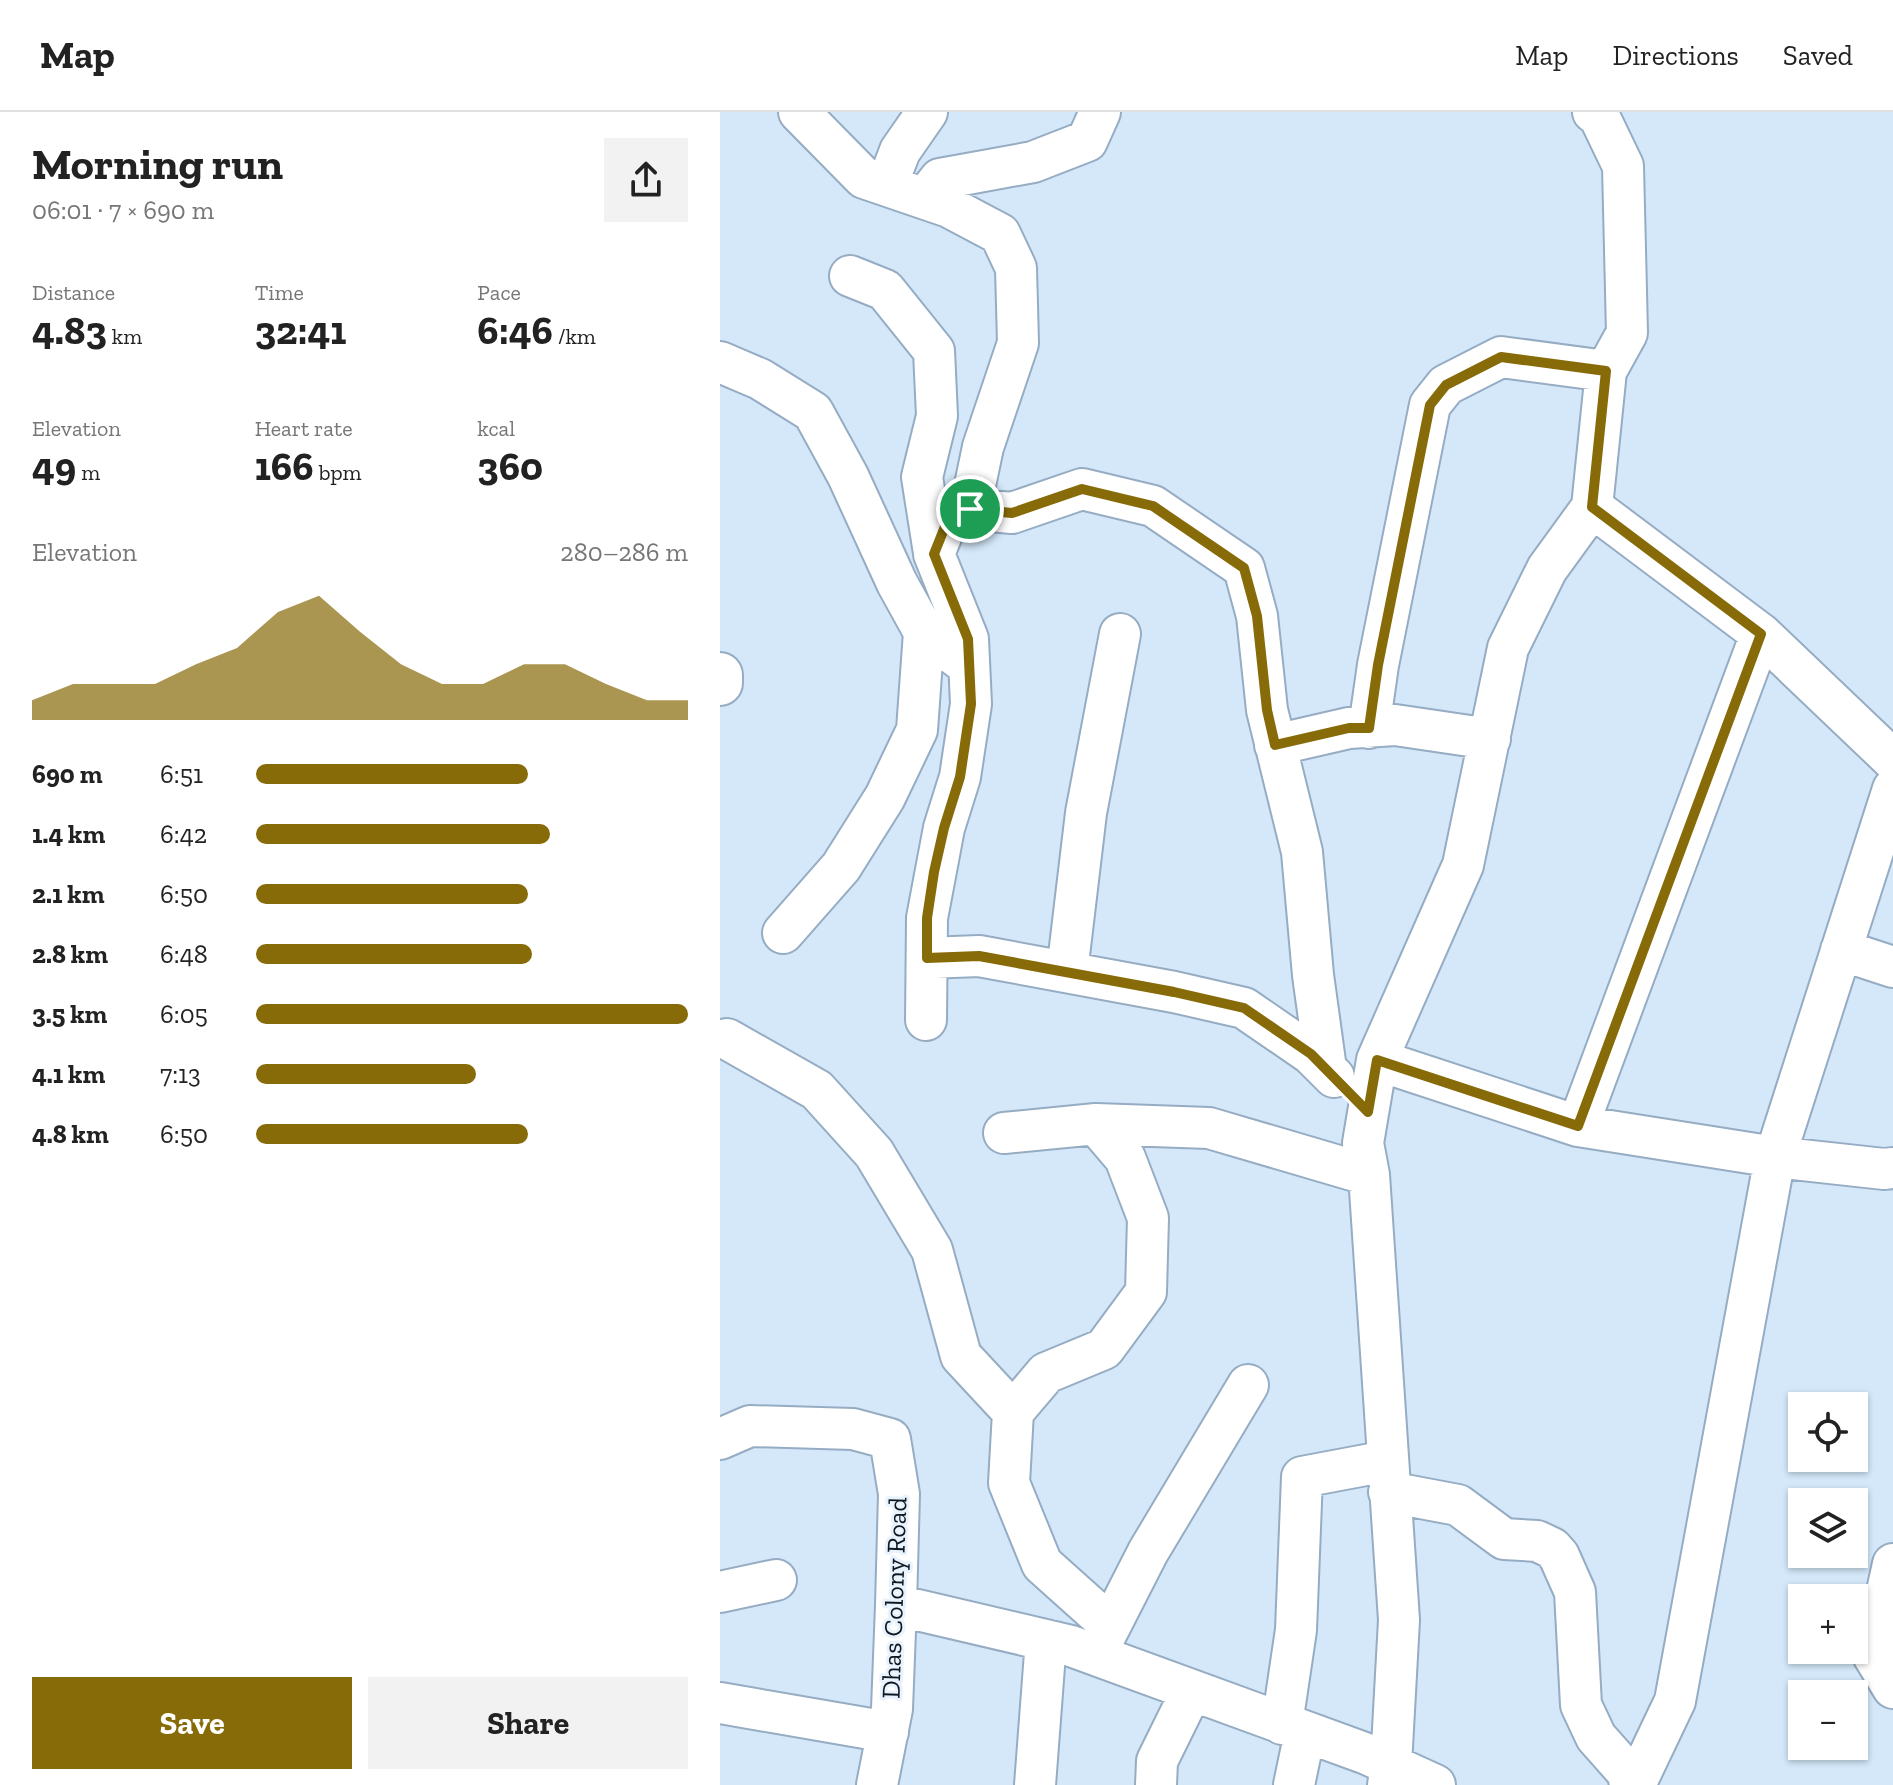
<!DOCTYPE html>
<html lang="en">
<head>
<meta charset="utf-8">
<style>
  body { margin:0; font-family:"Zilla Slab",serif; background:#f2f2f2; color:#222; height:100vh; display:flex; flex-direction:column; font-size:30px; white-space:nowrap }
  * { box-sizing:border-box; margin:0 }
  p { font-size:26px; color:#767676 }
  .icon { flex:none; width:44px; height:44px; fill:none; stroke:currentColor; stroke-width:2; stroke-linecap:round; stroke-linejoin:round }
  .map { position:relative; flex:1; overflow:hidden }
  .sheet { display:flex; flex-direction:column; background:#fff; width:720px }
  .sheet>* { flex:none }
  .tools { position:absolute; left:1068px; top:1280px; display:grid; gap:16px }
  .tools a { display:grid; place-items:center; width:80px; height:80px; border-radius:0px; background:#fff; box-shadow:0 2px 6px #0004; font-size:40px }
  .pin { position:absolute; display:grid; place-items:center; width:68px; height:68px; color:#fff; margin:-34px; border:4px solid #fff; border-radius:50%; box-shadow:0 2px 8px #0007 }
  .round { display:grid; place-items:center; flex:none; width:84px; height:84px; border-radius:0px; background:#f2f2f2 }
  .head { display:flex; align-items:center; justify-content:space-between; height:136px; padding:0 32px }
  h1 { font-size:44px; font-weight:800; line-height:60px }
  .metrics { display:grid; grid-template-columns:repeat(3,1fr); gap:12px; height:136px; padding:8px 32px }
  .metrics div { display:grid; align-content:center }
  .metrics b { font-size:40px; font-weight:800 }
  .metrics small { font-size:22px; font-weight:400 }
  .metrics p { font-size:22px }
  .chart { height:224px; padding:16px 32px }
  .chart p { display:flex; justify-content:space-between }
  .chart svg { width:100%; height:144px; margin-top:8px; fill:#876b08; opacity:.7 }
  .cta { display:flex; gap:16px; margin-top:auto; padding:16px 32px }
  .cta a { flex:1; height:92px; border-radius:0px; background:#876b08; color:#fff; font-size:32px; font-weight:800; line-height:92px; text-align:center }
  .cta a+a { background:#f2f2f2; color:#222 }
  ul { padding:0 32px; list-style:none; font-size:26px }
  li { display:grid; grid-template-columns:128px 96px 1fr; align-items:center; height:60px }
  li i { height:20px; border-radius:10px; background:#876b08 }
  header { display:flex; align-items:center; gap:48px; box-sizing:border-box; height:112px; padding:0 40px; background:#fff; border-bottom:2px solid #e0e0e0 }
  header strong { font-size:38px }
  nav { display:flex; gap:44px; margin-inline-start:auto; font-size:28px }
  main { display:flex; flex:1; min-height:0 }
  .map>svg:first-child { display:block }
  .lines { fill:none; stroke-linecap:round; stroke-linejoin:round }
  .minor-casing { stroke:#95acc3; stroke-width:44 }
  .major-casing { stroke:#95acc3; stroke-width:48 }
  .minor { stroke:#fff; stroke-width:40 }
  .major { stroke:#fff; stroke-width:44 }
  .route-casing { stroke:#fff; stroke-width:16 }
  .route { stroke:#876b08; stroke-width:10 }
  .labels { text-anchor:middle; stroke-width:6; stroke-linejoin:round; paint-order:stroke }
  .street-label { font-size:26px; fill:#0f1820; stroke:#e9f3fd }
</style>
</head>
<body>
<header>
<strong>Map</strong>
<nav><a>Map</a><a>Directions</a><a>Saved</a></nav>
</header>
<main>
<section class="sheet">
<div class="head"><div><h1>Morning run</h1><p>06:01 · 7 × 690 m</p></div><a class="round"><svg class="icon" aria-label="share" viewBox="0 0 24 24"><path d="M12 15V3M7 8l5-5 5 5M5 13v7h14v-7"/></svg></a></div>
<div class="metrics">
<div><p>Distance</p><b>4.83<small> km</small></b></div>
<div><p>Time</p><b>32:41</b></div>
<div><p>Pace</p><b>6:46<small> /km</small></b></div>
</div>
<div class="metrics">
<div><p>Elevation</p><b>49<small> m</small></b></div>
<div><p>Heart rate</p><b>166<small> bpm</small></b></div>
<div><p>kcal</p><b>360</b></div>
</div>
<div class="chart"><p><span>Elevation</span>280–286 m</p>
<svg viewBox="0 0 160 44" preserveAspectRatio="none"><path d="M0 44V38L10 33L20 33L30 33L40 27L50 22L60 11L70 6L80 17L90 27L100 33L110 33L120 27L130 27L140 33L150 38L160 38V44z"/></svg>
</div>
<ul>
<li><b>690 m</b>6:51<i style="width:63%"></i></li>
<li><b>1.4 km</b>6:42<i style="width:68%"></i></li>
<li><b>2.1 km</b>6:50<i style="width:63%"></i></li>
<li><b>2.8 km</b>6:48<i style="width:64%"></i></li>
<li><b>3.5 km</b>6:05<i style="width:100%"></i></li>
<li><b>4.1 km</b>7:13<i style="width:51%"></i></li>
<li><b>4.8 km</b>6:50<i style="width:63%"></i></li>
</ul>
<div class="cta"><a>Save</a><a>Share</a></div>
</section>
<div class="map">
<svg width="1173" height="1673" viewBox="0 0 1173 1673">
  <rect width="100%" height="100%" fill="#d4e8fa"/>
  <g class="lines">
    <!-- minor casing -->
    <g class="minor-casing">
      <path id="minor" d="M79 0 144 66 229 95 280 122 296 156 298 231 263 335 250 397 292 401 362 377 433 394 524 456 537 504 547 598 582 740 593 863 606 957
        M167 73 180 39 207 0
        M205 86 220 67 313 50 367 29 380 0
        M130 164 165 178 214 239 217 304 202 365 214 441
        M0 250 40 267 93 300 128 364 177 471 204 520 249 554
        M872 395 1041 522 1173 648
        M649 616 658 553 710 293 726 273 781 245 886 259
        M555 633 629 616 675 613 770 627
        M63 821 121 755 165 685 197 618 204 520
        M1121 838 1173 855
        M207 846 259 844 454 880 524 896 591 942 614 965
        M347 860 366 701 400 522
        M206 908 207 806 224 716 240 665 251 592 248 527 214 442 228 407 250 397
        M7 927 97 978 154 1041 212 1138 241 1244 293 1300
        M657 948 858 1014 1055 1045 1164 1057 1173 1056
        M376 1012 489 1016 649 1063
        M858 1014 1041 522
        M284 1021 376 1012 405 1046 428 1106 426 1180 384 1237 326 1261 293 1300 289 1371 322 1452 389 1512
        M0 1327 30 1314 133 1317 170 1327 179 1382 176 1493 172 1597 157 1673
        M669 1380 738 1393 784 1427 817 1429 832 1436 839 1444 855 1480 861 1593 876 1625 908 1661 910 1673
        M1173 1452 1153 1543 1173 1576
        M0 1480 56 1468
        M176 1493 351 1534 647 1642 715 1673
        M380 1534 428 1440 528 1273
        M0 1591 168 1620
        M562 1612 576 1518 582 1365 667 1349
        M315 1673 326 1528
        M436 1673 437 1649 472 1578
        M574 1673 585 1620
        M668 1673 671 1653 679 1508 649 1063 643 1031 657 948 743 753 788 536 827 457 872 395 886 259 907 221 903 54 879 4 873 0
        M915 1673 955 1589 1055 1045 1173 677"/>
    </g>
    <!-- major casing -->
    <g class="major-casing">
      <path id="major" d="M0 563V571"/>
    </g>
    <!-- minor -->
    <use href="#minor" class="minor"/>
    <!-- major -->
    <use href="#major" class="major"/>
  </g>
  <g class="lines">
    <!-- route casing -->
    <g class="route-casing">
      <path id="route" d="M781 245 886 259 872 395 1041 522 858 1014 657 948 648 1000 591 942 524 896 454 880 259 844 207 846V806L214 760 224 716 240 665 251 592 248 527 214 442 228 407 250 397 292 401 362 377 433 394 524 456 537 504 547 598 555 633 629 616H649L658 553 710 293 726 273Z"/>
    </g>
    <!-- route -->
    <use href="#route" class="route"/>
  </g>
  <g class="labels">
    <!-- street labels -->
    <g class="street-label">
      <text transform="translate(174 1486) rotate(-88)" y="9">Dhas Colony Road</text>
    </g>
  </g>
</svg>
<div class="tools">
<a><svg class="icon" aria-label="locate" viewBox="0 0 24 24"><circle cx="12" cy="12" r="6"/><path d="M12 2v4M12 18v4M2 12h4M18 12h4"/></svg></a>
<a><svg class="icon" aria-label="layers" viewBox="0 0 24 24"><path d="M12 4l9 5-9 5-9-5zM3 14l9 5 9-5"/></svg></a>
<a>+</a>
<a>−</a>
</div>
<div class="pin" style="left:250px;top:397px;background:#1e9e55"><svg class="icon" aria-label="arrive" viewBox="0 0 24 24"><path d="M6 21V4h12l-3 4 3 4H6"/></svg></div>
</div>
</main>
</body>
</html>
